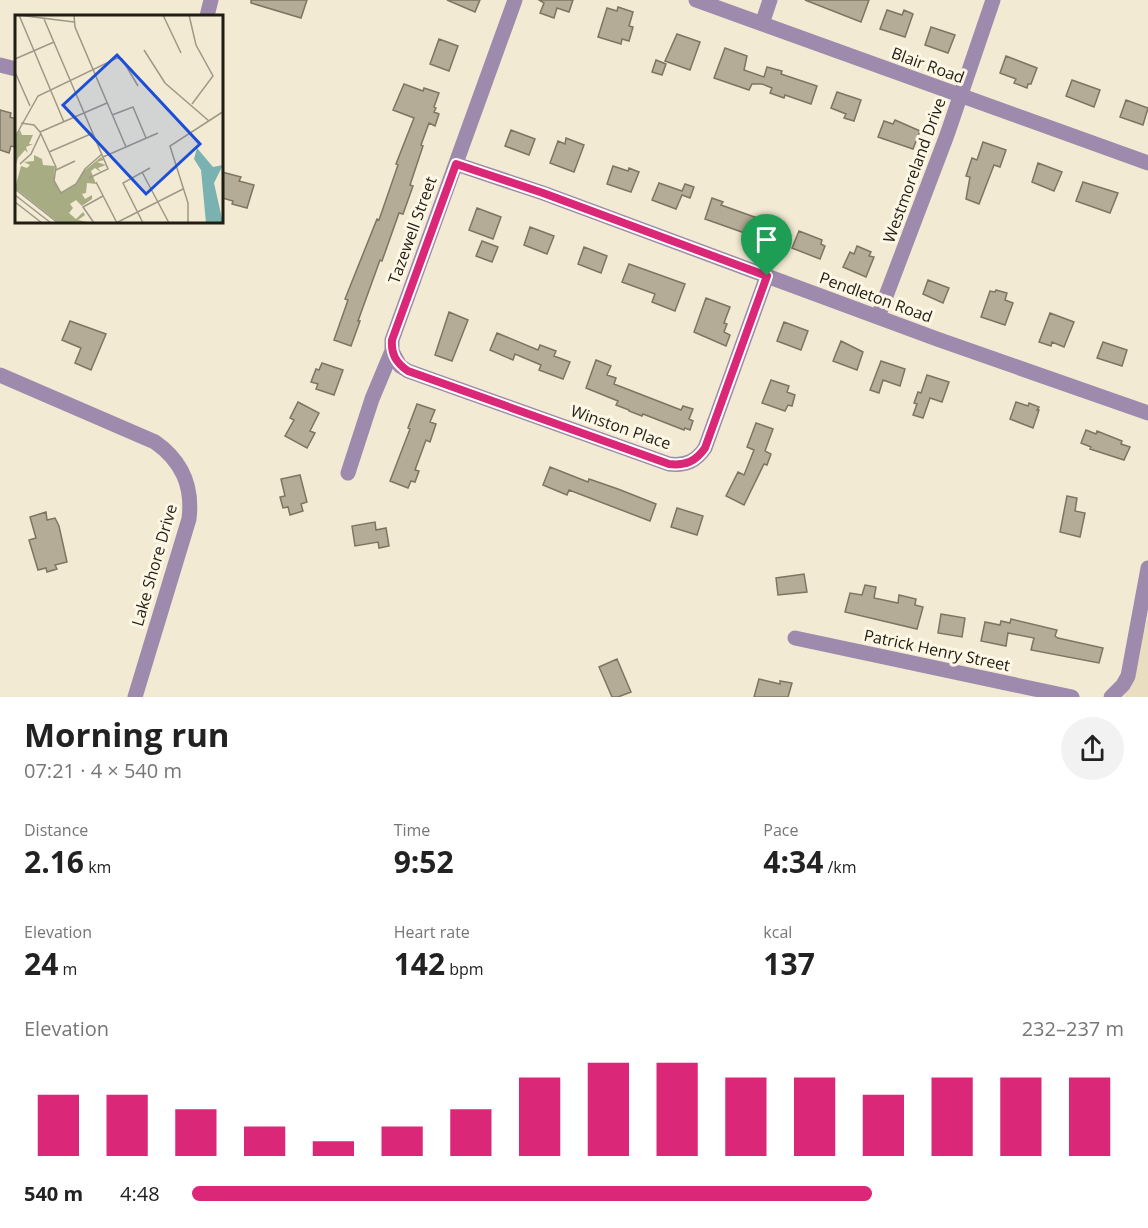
<!DOCTYPE html>
<html lang="en">
<head>
<meta charset="utf-8">
<style>
  body { margin:0; font-family:"Open Sans",sans-serif; background:#f2f2f2; color:#222; height:100vh; display:flex; flex-direction:column; font-size:22px; white-space:nowrap }
  * { box-sizing:border-box; margin:0 }
  p { font-size:20px; color:#767676 }
  .icon { flex:none; width:33px; height:33px; fill:none; stroke:currentColor; stroke-width:2; stroke-linecap:round; stroke-linejoin:round }
  .map { position:relative; height:697px; overflow:hidden }
  .details { display:flex; flex-direction:column; background:#fff; flex:1 }
  .details>* { flex:none }
  .pin { position:absolute; display:grid; place-items:center; width:51px; height:51px; color:#fff; margin:-62px -26px; border-radius:50% 50% 50% 0; rotate:-45deg; box-shadow:0 0 6px #0007 }
  .pin .icon { rotate:45deg }
  .round { display:grid; place-items:center; flex:none; width:63px; height:63px; border-radius:32px; background:#f2f2f2 }
  .head { display:flex; align-items:center; justify-content:space-between; height:102px; padding:0 24px }
  h1 { font-size:33px; font-weight:700; line-height:45px }
  .stats { display:grid; grid-template-columns:repeat(3,1fr); gap:9px; height:102px; padding:6px 24px }
  .stats div { display:grid; align-content:center }
  .stats b { font-size:30px; font-weight:700 }
  .stats small { font-size:16px; font-weight:400 }
  .stats p { font-size:16px }
  .chart { height:168px; padding:12px 24px }
  .chart p { display:flex; justify-content:space-between }
  .chart svg { width:100%; height:108px; margin-top:6px; stroke:#db2777; stroke-width:6 }
  ul { padding:0 24px; list-style:none; font-size:20px }
  li { display:grid; grid-template-columns:96px 72px 1fr; align-items:center; height:45px }
  li i { height:15px; border-radius:8px; background:#db2777 }
  .map>svg:first-child { display:block }
  .built { fill:#e9dec0 }
  .building { fill:#b5ac97; stroke:#7d7561; stroke-width:1.5 }
  .lines { fill:none; stroke-linecap:round; stroke-linejoin:round }
  .minor { stroke:#9d8aac; stroke-width:15 }
  .route-casing { stroke:#fff; stroke-width:12 }
  .route { stroke:#db2777; stroke-width:8 }
  .labels { text-anchor:middle; stroke-width:6; stroke-linejoin:round; paint-order:stroke }
  .street-label { font-size:16px; fill:#201d15; stroke:#fef7e5 }
  .inset-road { fill:none; stroke:#9f9887; stroke-width:1.5 }
  .view { fill:#1d4ed8; fill-opacity:0.15; stroke:#1d4ed8; stroke-width:3 }
  .inset-edge { fill:none; stroke:#201d15; stroke-width:3 }
</style>
</head>
<body>
<div class="map">
<svg width="1148" height="697" viewBox="0 0 1148 697">
  <rect width="100%" height="100%" fill="#f3ead3"/>
  <!-- built -->
  <path class="built" d="M1148 617V697H1124Z"/>
  <!-- building -->
  <path class="building" d="M251 0H307L301 18 251 3Z
    M447 0H480L475 12Z
    M539 0H573L569 12 557 8 554 18 540 13 544 3Z
    M805 0H869L861 22Z
    M618 7 633 12 629 26 633 27 629 41 622 39 621 44 598 37 607 8 617 11Z
    M887 10 902 15 904 10 913 14 905 37 880 29Z
    M931 27 955 35 948 53 925 45Z
    M677 34 700 42 690 70 665 61Z
    M439 39 458 46 449 71 430 64Z
    M725 48 747 56 744 70 764 77 767 67 782 71 781 74 817 86 811 104 785 95 784 98 770 93 772 88 762 84H752L749 90 714 78Z
    M1006 56 1037 68 1031 84H1028L1027 88 1014 83 1016 79 1000 73Z
    M656 60 666 64 662 75 652 72Z
    M1072 80 1100 90 1094 107 1066 96Z
    M404 84 423 91 424 88 439 93 434 107 436 108 434 112 439 114 435 126 429 123 421 145 423 146 410 185 413 186 403 214 399 213 382 261 380 260 358 321H360L351 346 334 340 348 300 345 299 377 219 379 220 398 165 396 164 414 118 393 110Z
    M837 92 861 100 854 121 844 118 846 114 831 108Z
    M1126 100 1148 108 1143 125 1120 117Z
    M0 110 11 113 10 117 16 119V147L11 146 9 153 0 150Z
    M895 120 920 131 913 149 878 137 884 121 893 124Z
    M511 130 535 139 529 155 505 146Z
    M566 138 584 145 574 172 550 163 558 141 565 144Z
    M983 142 1006 150 1000 167 994 165 979 204 966 199 970 177 966 176 972 158 977 160Z
    M1038 163 1062 172 1054 191 1032 182Z
    M613 166 628 171 629 168 639 172 631 192 607 184Z
    M222 172 241 177 239 181 254 185 247 208 232 204 233 201 222 198Z
    M1083 182 1118 193 1110 213 1076 201Z
    M659 183 682 191 685 184 694 187 690 198 682 195 676 209 652 200Z
    M712 198 723 202 721 205 763 220 764 216 778 221 770 242 705 219Z
    M477 208 501 217 493 239 469 230Z
    M530 227 554 236 547 254 524 245Z
    M799 231 822 240 821 244 825 246 820 259 792 248Z
    M482 241 498 247 492 262 476 256Z
    M857 246 871 252 869 256 874 257 866 277 843 267 850 252 854 254Z
    M584 247 607 256 601 273 578 264Z
    M629 264 685 284 675 311 652 302 655 294 622 282Z
    M928 280 949 288 943 303 923 294Z
    M996 290 1007 293 1005 300 1013 303 1005 325 981 317 990 291 995 292Z
    M706 298 730 307 724 323 727 324 724 332 730 335 726 346 694 332Z
    M449 312 468 320 452 361 435 355Z
    M1050 313 1074 322 1064 347 1052 342 1051 346 1039 342Z
    M70 321 106 334 91 370 75 363 81 348 62 340Z
    M784 322 808 331 801 350 777 341Z
    M497 333 538 350 540 345 556 351 554 356 570 362 563 379 539 370 541 365 515 354 513 360 490 350Z
    M841 341 863 352 857 370 833 361Z
    M1103 342 1127 350 1122 366 1097 358Z
    M596 360 611 366 607 375 616 378 614 384 681 410 683 406 693 409 689 419 693 421 690 430 685 428 684 430 643 414 642 416 629 411V410L616 405 618 401 586 388Z
    M881 361 905 369 900 386 883 380 879 393 870 390Z
    M322 363 343 370 334 395 316 389 318 384 311 382 316 369 319 370Z
    M927 375 949 382 942 402 930 398 923 418 913 415 917 404 914 403 918 392 921 393Z
    M771 380 789 386 787 392 795 395 792 406 788 405 785 411 762 403Z
    M298 402 319 413 310 431 315 433 307 448 285 436 294 420 290 418Z
    M1016 402 1028 406 1029 403 1039 407 1037 410H1039L1033 428 1010 419Z
    M417 404 435 410 430 422 436 424 430 442 426 440 415 470 419 471 415 482 411 481 408 488 390 481 410 429 408 428Z
    M756 423 773 429 765 451 771 454 767 465 764 464 744 505 726 496 738 472 744 475 754 450 747 447Z
    M1086 430 1096 434 1097 431 1122 441 1121 444 1130 447 1124 460 1090 449 1091 447 1081 443Z
    M550 467 588 482 589 479 618 489 656 504 650 521 569 490 567 495 543 485Z
    M300 475 307 502 301 504 303 511 290 515 288 507 283 508 280 497 285 496 281 479Z
    M1067 496 1077 498 1075 511 1085 513 1080 537 1060 532Z
    M677 508 703 516 697 535 671 527Z
    M46 512 47 520 55 518 59 526 67 562 55 565 57 569 47 572 46 568 38 570 29 540 36 538 30 517Z
    M375 522 376 530 386 528 389 546 379 548 378 542 355 546 352 526Z
    M804 574 807 592 778 595 776 578Z
    M865 585 876 587 874 598 898 603 899 595 916 599 915 605 923 607 917 629 845 612 850 593 862 595Z
    M941 614 965 618 962 637 938 633Z
    M1011 619 1057 630 1055 636 1058 638 1103 648 1099 663 1031 650 1034 638 1008 633 1006 646 981 641 985 622 1000 625 1001 621 1010 623Z
    M617 659 631 692 618 697H612L599 667Z
    M759 679 780 684V681L792 683 788 697H754Z"/>
  <g class="lines">
    <!-- minor -->
    <path class="minor" d="M696 0 1148 163
      M207 16 211 0
      M762 24 770 0
      M0 65 16 69
      M456 164 543 193 937 339 1148 413
      M878 317 947 135 993 0
      M392 351 400 366 408 371 669 464C686 466 696 461 705 448L767 276
      M0 375 155 442C182 461 193 486 189 519L135 697
      M348 473 372 399 392 351V340L515 0
      M795 638 1072 697
      M1111 697 1123 685 1128 676 1148 568"/>
  </g>
  <g class="lines">
    <!-- route casing -->
    <g class="route-casing">
      <path id="route" d="M456 164 543 193 767 276 705 448C696 461 686 466 669 464L408 371C396 363 391 354 392 340Z"/>
    </g>
    <!-- route -->
    <use href="#route" class="route"/>
  </g>
  <g class="labels">
    <!-- street labels -->
    <g class="street-label">
      <text transform="translate(928 65) rotate(20)" y="6">Blair Road</text>
      <text transform="translate(914 170) rotate(-70)" y="6">Westmoreland Drive</text>
      <text transform="translate(412 230) rotate(-70)" y="6">Tazewell Street</text>
      <text transform="translate(876 297) rotate(20)" y="6">Pendleton Road</text>
      <text transform="translate(621 427) rotate(19)" y="6">Winston Place</text>
      <text transform="translate(154 565) rotate(-74)" y="6">Lake Shore Drive</text>
      <text transform="translate(937 650) rotate(12)" y="6">Patrick Henry Street</text>
    </g>
  </g>
  <!-- overview -->
  <g transform="translate(15 15)">
    <rect width="208" height="208" fill="#f3ead3"/>
    <path d="M5 115 7 120H18L14 129H18L11 132 13 138 10 135 3 143 0 153V122ZM19 140 27 144 28 150 40 151 39 164 46 178 61 169 68 157 86 142 89 145 82 147 91 150 83 153 87 158 80 153 76 156 81 169 72 168 71 178 67 179 70 184 77 180V184L67 191 61 185 55 189 58 193 54 198 61 204 68 197 70 200 63 205 77 208H44L0 173 6 151 12 153 15 150 9 147 19 146Z" fill="#a7ac82"/>
    <path d="M182 133 198 152 208 150 199 168 208 208H191L186 155 179 144Z" fill="#7ab2b1"/>
    <path class="inset-road" d="M3 0 59 7M4 0 49 107M59 0 60 12 111 132M148 0 166 38M174 0 181 30 198 61 177 89M29 4 93 154 74 163M129 35 150 68 194 106M0 44 39 27M0 57 15 91M97 100 118 92 131 123M6 108 19 110 25 117 41 152 39 166 46 178 61 169 70 154 87 139M25 117 92 88M0 122 23 81 102 43 107 44 123 71M34 137 78 118M88 142 143 118M5 149 16 139 26 118M41 155 60 146M127 157 154 208M81 167 102 208M0 174 43 208M0 180 36 208M0 187 27 208M79 208 68 192 88 181M101 208 168 174M128 208 108 168 135 153M173 208V188L155 131 209 96"/>
    <path class="view" d="M102 40 185 129 131 179 48 90Z"/>
    <rect width="208" height="208" class="inset-edge"/>
  </g>
</svg>
<div class="pin" style="left:767px;top:276px;background:#1e9e55"><svg class="icon" aria-label="arrive" viewBox="0 0 24 24"><path d="M6 21V4h12l-3 4 3 4H6"/></svg></div>
</div>
<section class="details">
<div class="head"><div><h1>Morning run</h1><p>07:21 · 4 × 540 m</p></div><a class="round"><svg class="icon" aria-label="share" viewBox="0 0 24 24"><path d="M12 15V3M7 8l5-5 5 5M5 13v7h14v-7"/></svg></a></div>
<div class="stats">
<div><p>Distance</p><b>2.16<small> km</small></b></div>
<div><p>Time</p><b>9:52</b></div>
<div><p>Pace</p><b>4:34<small> /km</small></b></div>
</div>
<div class="stats">
<div><p>Elevation</p><b>24<small> m</small></b></div>
<div><p>Heart rate</p><b>142<small> bpm</small></b></div>
<div><p>kcal</p><b>137</b></div>
</div>
<div class="chart"><p><span>Elevation</span>232–237 m</p>
<svg viewBox="0 0 160 44" preserveAspectRatio="none"><path d="M5 44V19M15 44V19M25 44V25M35 44V32M45 44V38M55 44V32M65 44V25M75 44V12M85 44V6M95 44V6M105 44V12M115 44V12M125 44V19M135 44V12M145 44V12M155 44V12"/></svg>
</div>
<ul>
<li><b>540 m</b>4:48<i style="width:73%"></i></li>
</ul>
</section>
</body>
</html>
